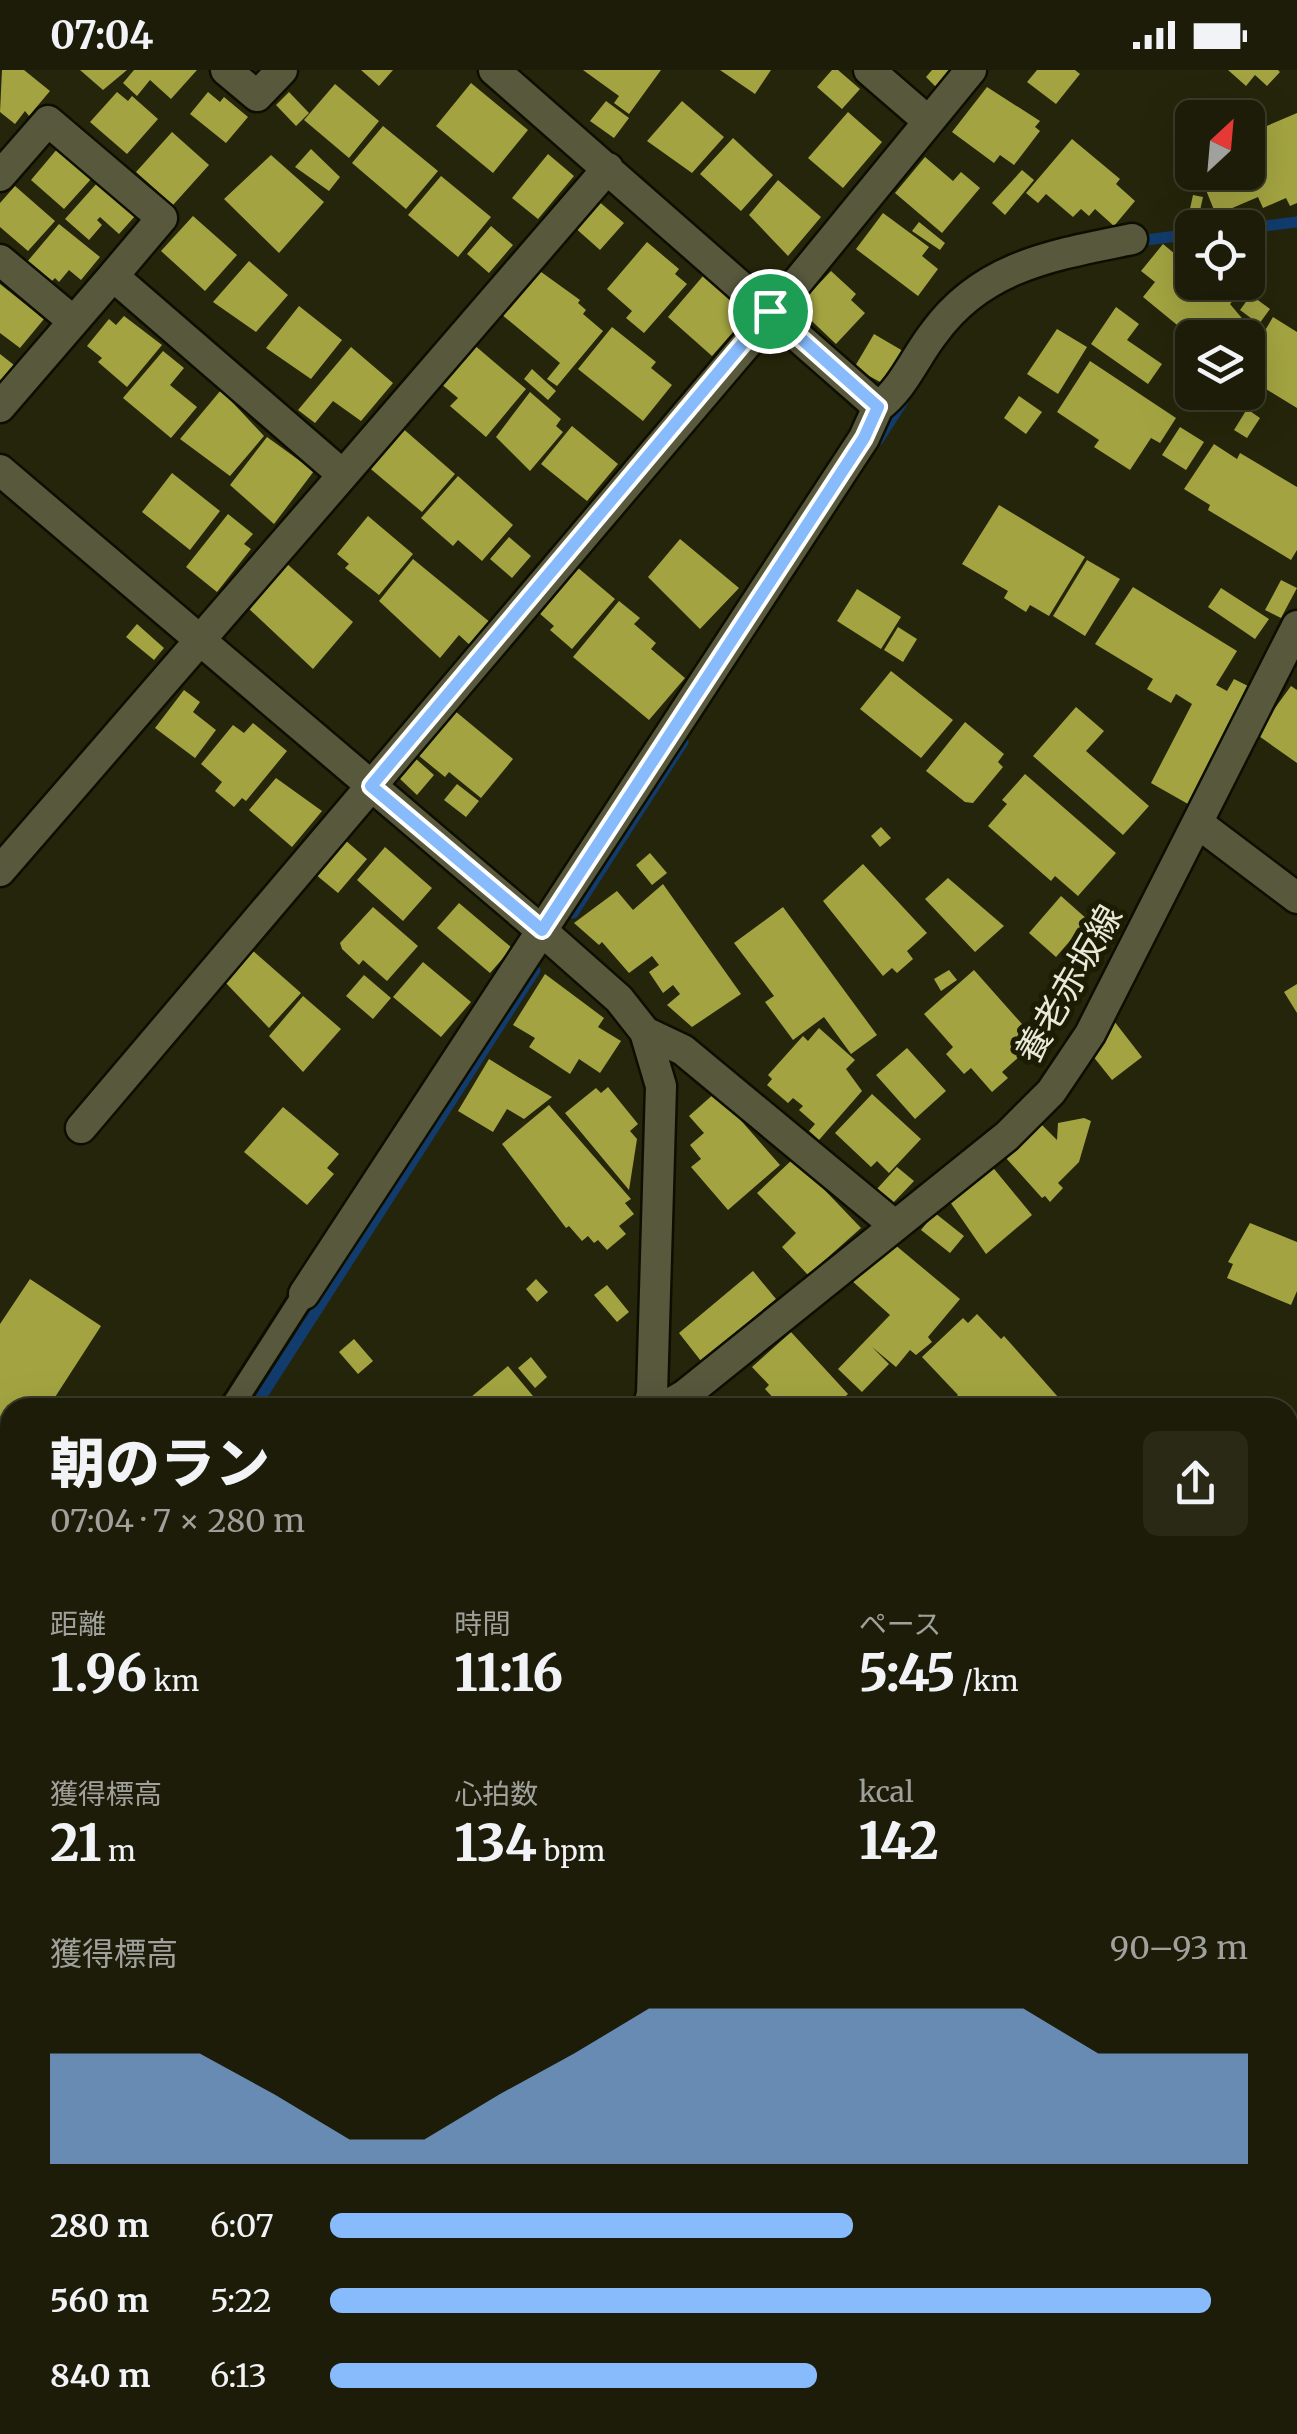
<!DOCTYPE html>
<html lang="ja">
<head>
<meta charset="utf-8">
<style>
  body { margin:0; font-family:Merriweather,"Noto Sans JP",serif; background:#292916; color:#f1f3f6; height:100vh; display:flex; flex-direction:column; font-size:38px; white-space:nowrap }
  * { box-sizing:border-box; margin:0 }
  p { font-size:32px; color:#a0a19c }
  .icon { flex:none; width:55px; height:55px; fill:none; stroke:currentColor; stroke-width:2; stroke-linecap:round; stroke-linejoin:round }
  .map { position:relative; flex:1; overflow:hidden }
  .sheet { position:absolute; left:0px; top:1328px; width:1298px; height:1038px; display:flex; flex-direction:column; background:#1c1c08; border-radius:30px 30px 0 0; box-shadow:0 10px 40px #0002,0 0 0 2px #3a3a29 }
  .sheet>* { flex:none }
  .needle { width:65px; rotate:26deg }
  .controls { position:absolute; left:1175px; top:30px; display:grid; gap:20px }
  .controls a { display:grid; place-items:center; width:90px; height:90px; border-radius:15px; background:#1c1c08; box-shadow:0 10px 40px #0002,0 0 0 2px #3a3a29; font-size:50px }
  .pin { position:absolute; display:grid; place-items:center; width:85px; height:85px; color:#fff; margin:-42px; border:5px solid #fff; border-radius:50%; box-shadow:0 2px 10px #0007 }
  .round { display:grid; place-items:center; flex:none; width:105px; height:105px; border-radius:15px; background:#292916 }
  .summary { display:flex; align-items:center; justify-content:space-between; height:170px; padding:0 50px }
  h1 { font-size:55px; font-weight:800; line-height:75px }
  .metrics { display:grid; grid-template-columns:repeat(3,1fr); gap:15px; height:170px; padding:10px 50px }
  .metrics div { display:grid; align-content:center }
  .metrics b { font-size:50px; font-weight:800 }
  .metrics small { font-size:28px; font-weight:400 }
  .metrics p { font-size:28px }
  .chart { height:280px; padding:20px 50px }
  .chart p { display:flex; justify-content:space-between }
  .chart svg { width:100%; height:180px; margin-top:10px; fill:#87bbfb; opacity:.7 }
  ul { padding:0 50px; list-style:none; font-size:32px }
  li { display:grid; grid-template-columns:160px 120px 1fr; align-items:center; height:75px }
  li i { height:25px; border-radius:12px; background:#87bbfb }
  .status { display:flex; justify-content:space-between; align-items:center; height:70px; padding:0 50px; background:#1c1c08; direction:ltr }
  .status svg { height:28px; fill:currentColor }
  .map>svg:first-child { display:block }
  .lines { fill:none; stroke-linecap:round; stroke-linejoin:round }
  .stream { stroke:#113c6d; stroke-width:11 }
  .building { fill:#a3a441 }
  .service-casing { stroke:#0e0e00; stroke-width:28 }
  .minor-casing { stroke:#0e0e00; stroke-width:35 }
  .tertiary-casing { stroke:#0e0e00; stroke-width:35 }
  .secondary-casing { stroke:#0e0e00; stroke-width:35 }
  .service { stroke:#58583d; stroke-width:22 }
  .minor { stroke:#58583d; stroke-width:30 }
  .tertiary { stroke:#58583d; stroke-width:30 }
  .secondary { stroke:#58583d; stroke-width:30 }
  .rail { stroke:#a2a28f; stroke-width:8; stroke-dasharray:5 10; stroke-linecap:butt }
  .route-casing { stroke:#fff; stroke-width:20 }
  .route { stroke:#87bbfb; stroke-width:12 }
  .labels { text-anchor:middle; stroke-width:10; stroke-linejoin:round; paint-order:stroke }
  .street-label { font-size:35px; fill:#e8e9d9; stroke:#1c1c03 }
</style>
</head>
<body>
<div class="status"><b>07:04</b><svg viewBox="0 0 49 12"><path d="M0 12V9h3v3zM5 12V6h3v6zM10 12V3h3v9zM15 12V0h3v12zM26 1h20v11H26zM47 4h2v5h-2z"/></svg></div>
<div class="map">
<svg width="1297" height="2364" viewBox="0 0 1297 2364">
  <rect width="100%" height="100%" fill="#25250b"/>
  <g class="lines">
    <!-- stream -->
    <path class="stream" d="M1248 158 1297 152
      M1136 179 1146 170 1192 164
      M878 370 903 331
      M573 843 683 672
      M254 1338 535 900
      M0 1555 10 1562"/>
  </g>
  <!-- building -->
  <path class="building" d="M2 0H24L50 21 29 46 25 41 15 54 0 42Z
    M80 0H127L103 20Z
    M134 0H197L171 29 150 10 137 26 123 13Z
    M361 0H393L379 16Z
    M583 0H661L629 44 614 33 619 26Z
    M720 0H771L755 24Z
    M832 0H838L860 19 842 39 817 17Z
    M932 0H950L936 17 926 7Z
    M1037 0H1075L1080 4 1056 34 1027 12Z
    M1228 0H1278L1280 2 1267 16 1255 5 1246 16Z
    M471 13 528 60 493 103 436 56Z
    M335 14 379 51 349 88 304 50Z
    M987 17 1040 51 1035 57 1040 61 1014 95 1000 85 994 93 952 62Z
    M117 22 128 31 132 26 158 49 127 84 90 52Z
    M208 22 220 32 224 27 248 47 226 73 190 44Z
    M289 22 309 43 296 56 276 35Z
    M606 31 629 48 614 68 590 51Z
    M682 31 724 67 692 103 647 71Z
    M848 42 882 72 843 118 808 88Z
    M1297 43V133L1290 136 1286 128 1263 138 1258 127 1216 145 1202 110 1219 102H1248V64Z
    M383 56 438 101 406 139 352 93Z
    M172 62 209 95 173 135 136 102Z
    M733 68 773 105 741 141 700 104Z
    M1072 69 1120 109 1116 114 1135 131 1114 156 1095 139 1089 146 1081 139 1073 147 1046 124 1038 133 1026 123Z
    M58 78 92 108 64 139 31 110Z
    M311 79 340 107 329 121 295 97Z
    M548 84 574 106 538 149 512 128Z
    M271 85 324 132 279 183 224 129Z
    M925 87 953 111 961 102 980 118 942 163 895 123Z
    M1022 100 1034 110 1005 145 992 133Z
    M441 106 491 147 458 187 408 145Z
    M778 110 821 147 788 186 749 145Z
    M98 112 136 145 119 164 100 147 97 150 102 155 89 170 65 149Z
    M15 116 55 151 28 181 0 157V133Z
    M1193 125 1203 127 1199 145 1188 148Z
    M596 129 624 153 600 180 573 156Z
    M883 143 929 177 922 186 938 199 918 226 856 179Z
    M193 146 237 185 205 221 161 181Z
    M919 152 945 173 940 180 912 161Z
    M59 154 100 187 81 210 69 200 59 212 55 208 51 212 27 192Z
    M491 156 513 175 489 203 467 184Z
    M647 172 679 199 675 204 687 214 644 263 626 248 632 241 607 219Z
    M1163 174 1192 198V212L1245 216 1230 234 1246 253 1235 268H1193L1143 227 1155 212 1141 201Z
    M249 191 288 225 256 262 213 232Z
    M537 199 580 230 578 233 586 240 583 244 603 261 557 316 547 309 560 293 501 244Z
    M831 201 856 224 851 230 865 243 836 274 797 237Z
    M703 206 748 245 712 286 668 247Z
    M0 214 44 249 20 278 0 263Z
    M1251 225 1270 239 1259 254 1240 240Z
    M299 236 342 270 311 309 266 278Z
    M1116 237 1139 254 1127 270 1162 294 1148 314 1091 274Z
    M124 246 162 275 127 317 98 292 102 288 87 276 109 249 116 255Z
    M1273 247 1297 262V338L1248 308V289Z
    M612 257 656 292 651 298 672 315 643 351 578 299Z
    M1057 259 1087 277 1058 324 1027 304Z
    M874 264 903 281 884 314 854 298Z
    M473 274 526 319 486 367 450 336 458 328 440 313Z
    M351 277 393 313 361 351 333 331 315 353 298 340Z
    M163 281 184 298 170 315 197 337 171 368 123 328Z
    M0 284 14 295 0 312Z
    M1090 291 1176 348 1160 373 1151 368 1130 400 1094 377 1099 370 1057 342Z
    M532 299 556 321 548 330 524 309Z
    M221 320 264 366 230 406 180 369Z
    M530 322 561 349 556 356 563 362 530 401 496 367Z
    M1019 326 1042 342 1026 364 1004 348Z
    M1247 339 1260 348 1247 368 1234 360Z
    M400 356 455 404 422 442 366 395Z
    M572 356 618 394 587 431 541 394Z
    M1180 357 1204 372 1186 400 1162 385Z
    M267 367 314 401 274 454 230 415Z
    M1214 374 1237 389 1240 383 1297 417V480L1291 490 1208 440 1210 435 1184 419Z
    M172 403 220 441 190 480 142 442Z
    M458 406 513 455 482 491 458 470 453 476 421 448Z
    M999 435 1085 487 1049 546 1030 535 1026 542 1004 528 1008 521 962 494Z
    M228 444 253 464 244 474 251 479 217 522 186 497Z
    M368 446 413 484 379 525 345 498 349 494 337 484Z
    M509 467 531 486 512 508 490 489Z
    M680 469 739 518 700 559 648 507Z
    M413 489 491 553 472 577 459 565 440 588 379 531Z
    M1087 490 1120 509 1085 566 1053 546Z
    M286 493 353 552 313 599 247 537Z
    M577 497 615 529 572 579 550 560 554 556 539 543Z
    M1281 510 1297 518 1281 548 1265 540Z
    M1133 517 1237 581 1216 615 1227 621 1234 609 1248 616 1188 734 1151 713 1192 634 1176 624 1171 633 1147 619 1153 609 1095 574Z
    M1221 518 1269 549 1255 569 1208 537Z
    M857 519 901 547 881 579 837 551Z
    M619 531 640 548 634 554 656 573 651 579 685 608 649 650 573 587Z
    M137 554 164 578 154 590 126 567Z
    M898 557 917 569 903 592 884 580Z
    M891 601 953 650 921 688 860 639Z
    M1291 616 1297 620V693L1256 664Z
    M184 620 200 632 193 642 216 660 195 688 155 658Z
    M1076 637 1104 661 1086 681 1149 736 1123 765 1033 686Z
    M455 641 513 689 481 728 449 702 445 707 418 685Z
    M965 652 1004 684 998 692 1003 697 973 733 965 732 926 701Z
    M253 653 287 681 246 731 242 728 234 737 215 721 222 712 201 694 233 655 244 663Z
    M415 688 434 705 417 725 398 707Z
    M1025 704 1116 783 1078 826 1055 806 1051 811 988 756 1007 734 1002 730Z
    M276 708 322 741 292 777 249 740Z
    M457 714 479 731 466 747 444 730Z
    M881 757 891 768 880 777 871 766Z
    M345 770 367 789 338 823 315 804Z
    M385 777 432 818 403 851 357 810Z
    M650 783 667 803 652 815 636 795Z
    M863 794 927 863 907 881 913 889 897 903 892 898 883 906 823 831Z
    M948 808 1004 856 975 882 925 829Z
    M663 814 741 924 692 957 667 935 680 924 673 915 663 923 649 902 659 895 652 886 629 903 602 872 599 875 574 853 617 821 633 840Z
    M1061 826 1088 850 1056 887 1029 863Z
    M459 833 512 878 490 903 437 858Z
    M373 837 418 876 387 911 363 890 359 895 342 879 340 873Z
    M783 837 877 965 851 984 824 947 793 970 765 932 774 926 734 873Z
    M252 880 301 923 269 958 224 911Z
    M423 892 471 932 441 967 393 927Z
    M949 900 957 910 941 921 934 909Z
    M974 900 1037 971 1002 1002 1008 1008 992 1022 971 998 964 1004 946 984 953 977 924 944Z
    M545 904 604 948 598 957 621 971 600 1003 579 989 570 1004 529 977 535 968 513 955Z
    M364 905 391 928 373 949 346 926Z
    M1297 914V943L1284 922Z
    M303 926 341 959 303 1002 269 966Z
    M1114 951 1142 987 1112 1010 1092 985Z
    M819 958 855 990 846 999 862 1021 819 1070 809 1061 815 1054 799 1040 803 1036 793 1028 788 1033 767 1015 772 1009 768 1005 803 966 808 971Z
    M907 978 946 1021 915 1049 876 1005Z
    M489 989 518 1007 552 1027 524 1049 507 1039 493 1062 458 1041Z
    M608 1017 638 1054 630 1061 637 1069 629 1120 565 1043 596 1018 601 1023Z
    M716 1022 780 1095 728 1140 691 1097 701 1089 690 1075 704 1063 689 1046Z
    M872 1024 921 1069 889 1103 877 1091 871 1097 835 1063Z
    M549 1035 631 1129 625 1133 634 1144 619 1156 626 1164 607 1180 598 1170 594 1173 588 1166 582 1171 569 1156 566 1158 502 1074Z
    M283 1037 339 1084 327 1098 334 1104 307 1135 244 1082Z
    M1084 1048 1091 1051 1079 1092 1058 1113 1063 1118 1050 1132 1045 1126 1042 1128 1006 1088 1041 1054 1057 1070 1058 1053Z
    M794 1088 861 1158 808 1205 782 1177 796 1163 757 1123Z
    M990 1094 1032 1145 986 1184 948 1129Z
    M897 1097 914 1111 892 1134 876 1120Z
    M935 1143 964 1166 950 1183 921 1160Z
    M1250 1153 1297 1172V1221L1291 1235 1227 1208 1233 1194 1228 1192Z
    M894 1174 960 1229 928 1267 932 1272 916 1285 910 1280 896 1297 872 1277 889 1294 862 1322 838 1299 890 1245 851 1210Z
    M753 1201 776 1229 701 1291 679 1263Z
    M30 1209 101 1256 48 1338H10V1363L0 1356V1254Z
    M536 1209 548 1222 537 1232 526 1219Z
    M607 1215 629 1242 617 1252 594 1225Z
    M977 1244 1001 1269 1004 1266 1066 1336 965 1338 955 1328 958 1325 922 1287 963 1248 968 1253Z
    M791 1262 848 1324 833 1338 822 1334 773 1338 778 1333 765 1319 769 1315 752 1297Z
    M354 1269 373 1291 358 1304 339 1282Z
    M531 1287 547 1307 535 1318 518 1298Z
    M508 1296 543 1338H480L471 1327Z
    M1297 1419V1496L1288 1491V1437Z
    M1288 1808 1297 1815V1832L1288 1844Z
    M1297 1845V1910L1295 1912 1288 1906V1856Z"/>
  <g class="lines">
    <!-- service casing -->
    <g class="service-casing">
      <path id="service" d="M231 1338 304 1224"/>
    </g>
    <!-- minor casing -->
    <g class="minor-casing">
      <path id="minor" d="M226 0 257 26 282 0
        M869 0 928 51
        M0 106 48 51 162 148 113 206
        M0 190 73 251
        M0 337 113 206 343 405 608 98
        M878 337C903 319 915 287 934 263 983 195 1055 185 1132 169
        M1199 754 1297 828
        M0 801 343 405
        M645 962 683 980 893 1154
        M81 1058 754 265 971 0
        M304 1224 864 368 878 337 494 0
        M1288 1782 1297 1789
        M0 1821 10 1825
        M1288 2120 1297 2124
        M0 2255 10 2260
        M217 2355 236 2364"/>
    </g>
    <!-- tertiary casing -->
    <g class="tertiary-casing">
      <path id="tertiary" d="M0 400 541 860 619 929 645 962 661 1016 652 1324 648 1338"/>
    </g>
    <!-- secondary casing -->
    <g class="secondary-casing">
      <path id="secondary" d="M663 1338 685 1325 1007 1066 1051 1022 1090 964 1297 556
        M0 2364 10 2341"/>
    </g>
    <!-- service -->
    <use href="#service" class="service"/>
    <!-- minor -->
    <use href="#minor" class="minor"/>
    <!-- tertiary -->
    <use href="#tertiary" class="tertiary"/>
    <!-- secondary -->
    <use href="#secondary" class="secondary"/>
    <!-- rail -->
    <path class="rail" d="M0 1643 10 1647
      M0 1780 10 1785
      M1288 2161 1297 2164
      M1288 2315 1297 2318
      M1288 2350 1297 2353"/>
  </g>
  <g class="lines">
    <!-- route casing -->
    <g class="route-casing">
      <path id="route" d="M770 241 878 337 864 368 542 860 371 716Z"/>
    </g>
    <!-- route -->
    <use href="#route" class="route"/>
  </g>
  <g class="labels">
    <!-- street labels -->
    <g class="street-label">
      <text transform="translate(1069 914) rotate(-60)" y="12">養老赤坂線</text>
    </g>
  </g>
</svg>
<div class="controls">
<a><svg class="needle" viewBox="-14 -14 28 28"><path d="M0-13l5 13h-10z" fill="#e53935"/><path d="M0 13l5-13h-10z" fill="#a0a19c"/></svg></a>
<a><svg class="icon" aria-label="locate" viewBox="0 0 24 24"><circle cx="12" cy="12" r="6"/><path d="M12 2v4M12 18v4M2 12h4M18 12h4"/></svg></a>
<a><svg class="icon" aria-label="layers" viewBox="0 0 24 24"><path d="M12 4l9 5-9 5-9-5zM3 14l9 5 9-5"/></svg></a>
</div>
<div class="pin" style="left:770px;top:241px;background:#1e9e55"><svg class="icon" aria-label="arrive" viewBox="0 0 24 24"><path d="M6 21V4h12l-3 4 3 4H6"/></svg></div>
<section class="sheet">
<div class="summary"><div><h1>朝のラン</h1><p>07:04 · 7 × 280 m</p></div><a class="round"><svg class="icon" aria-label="share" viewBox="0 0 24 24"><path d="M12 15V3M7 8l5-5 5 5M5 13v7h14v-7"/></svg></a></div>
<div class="metrics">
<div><p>距離</p><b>1.96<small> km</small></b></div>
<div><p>時間</p><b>11:16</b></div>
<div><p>ペース</p><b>5:45<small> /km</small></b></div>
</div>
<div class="metrics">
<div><p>獲得標高</p><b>21<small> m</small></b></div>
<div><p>心拍数</p><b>134<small> bpm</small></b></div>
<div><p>kcal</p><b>142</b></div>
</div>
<div class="chart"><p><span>獲得標高</span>90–93 m</p>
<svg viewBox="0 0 160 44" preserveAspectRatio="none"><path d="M0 44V17L10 17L20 17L30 27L40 38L50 38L60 27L70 17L80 6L90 6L100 6L110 6L120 6L130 6L140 17L150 17L160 17V44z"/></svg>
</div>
<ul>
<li><b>280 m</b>6:07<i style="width:57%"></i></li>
<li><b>560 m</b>5:22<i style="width:96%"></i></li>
<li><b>840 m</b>6:13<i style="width:53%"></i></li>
</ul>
</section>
</div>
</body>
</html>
